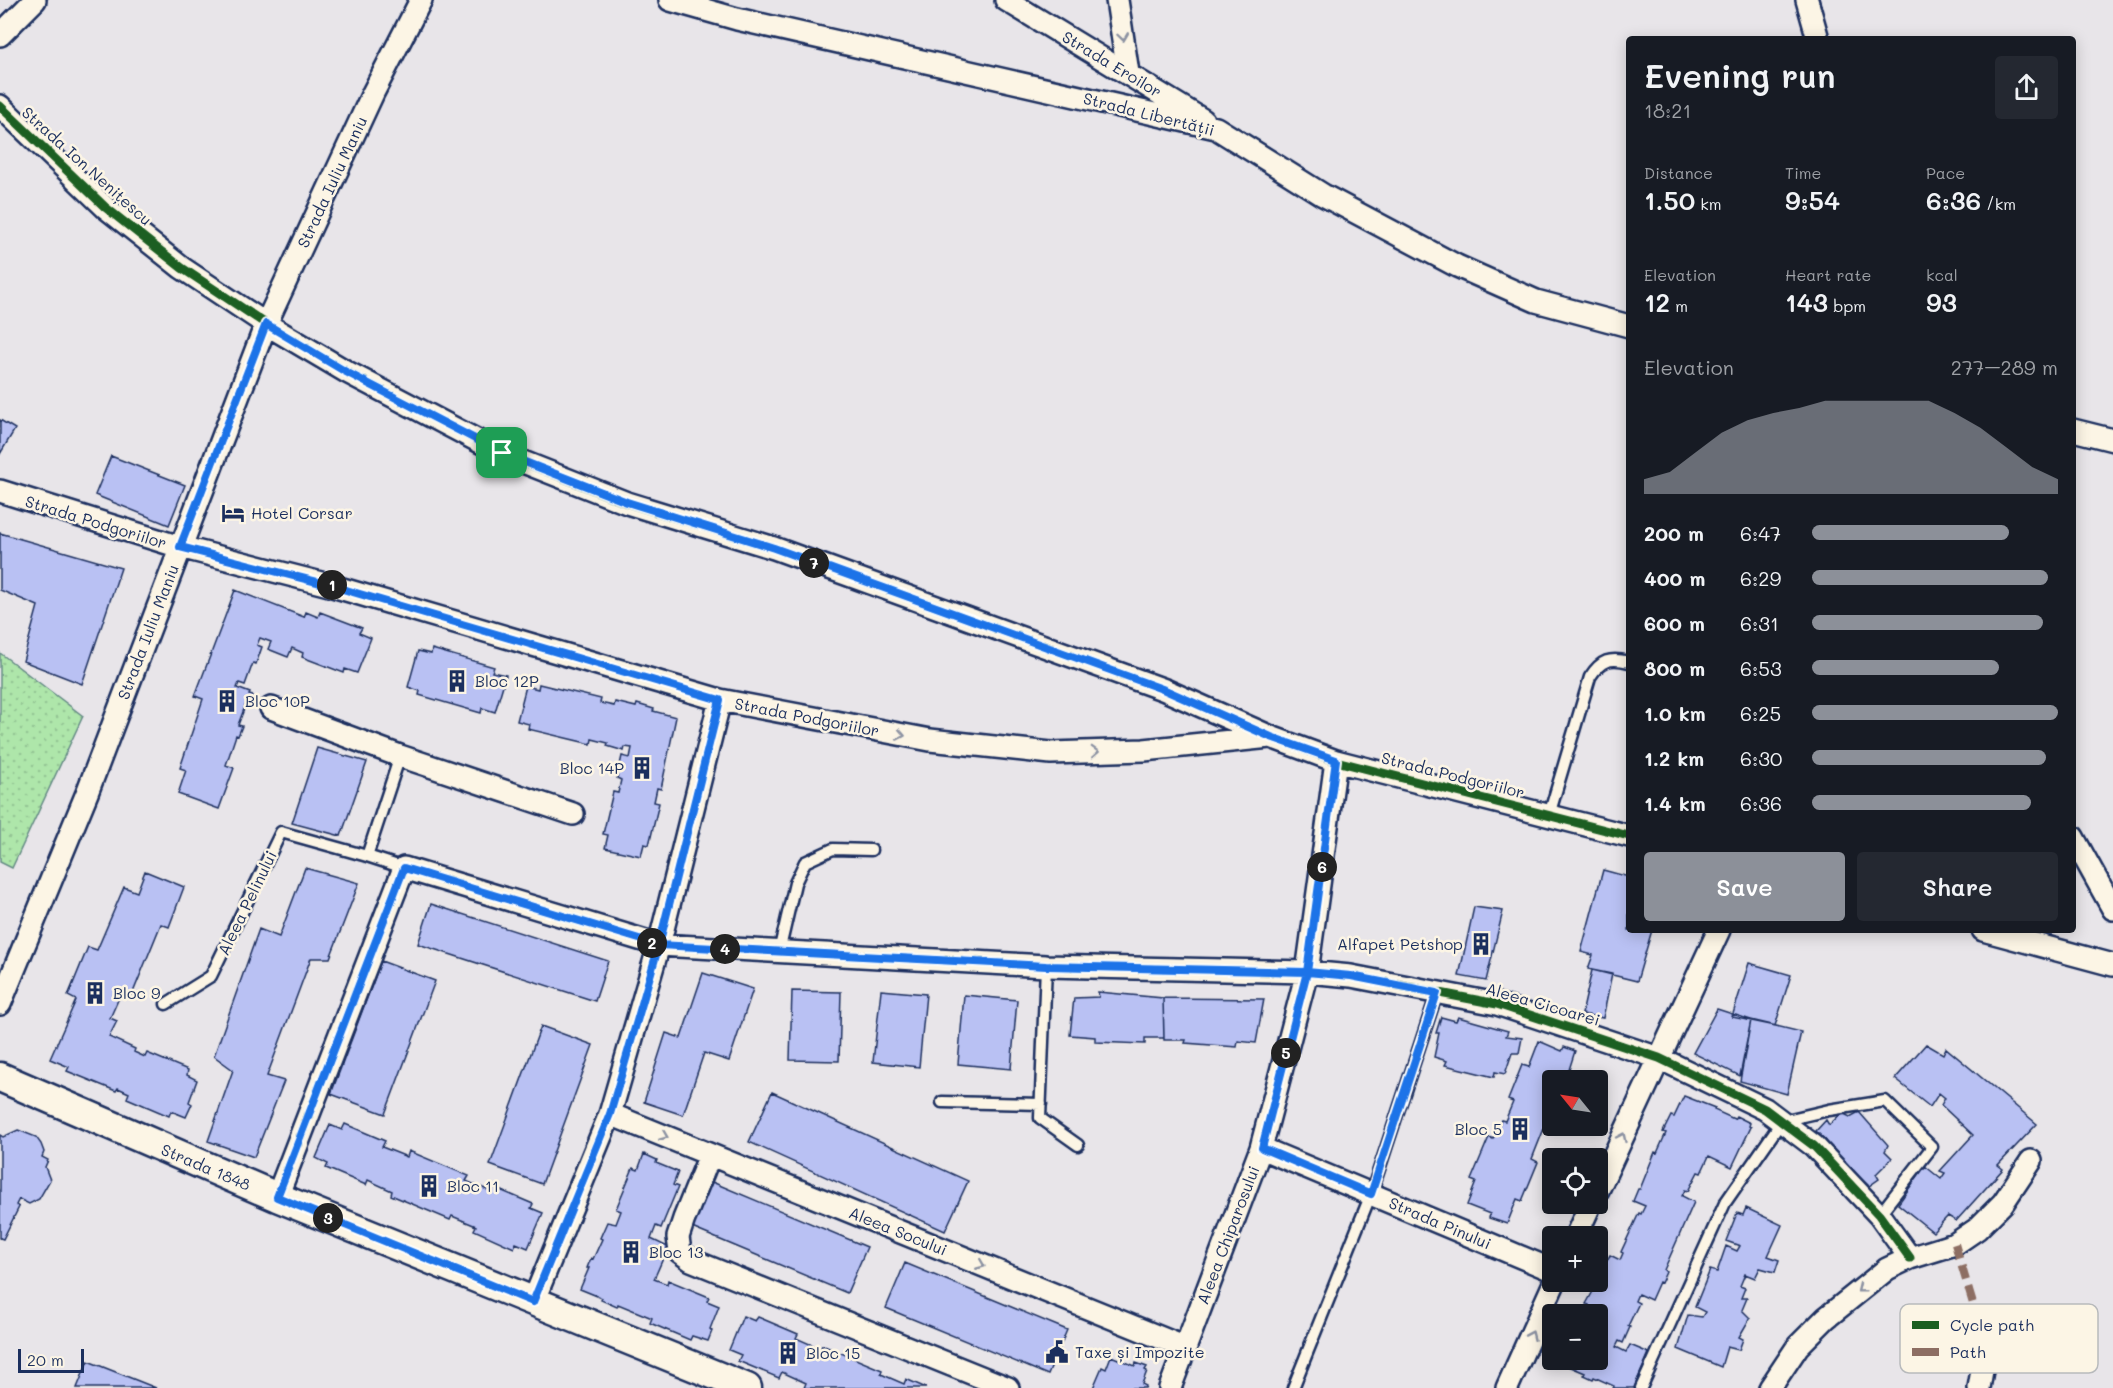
<!DOCTYPE html>
<html lang="en">
<head>
<meta charset="utf-8">
<style>
  body { margin:0; font-family:Mali,sans-serif; background:#242831; color:#f1f3f6; height:100vh; display:flex; flex-direction:column; font-size:22px; white-space:nowrap }
  * { box-sizing:border-box; margin:0 }
  p { font-size:20px; color:#9ea1a6 }
  .icon { flex:none; width:33px; height:33px; fill:none; stroke:currentColor; stroke-width:2; stroke-linecap:round; stroke-linejoin:round }
  .map { position:relative; flex:1; overflow:hidden }
  .side { position:absolute; left:1626px; top:36px; width:450px; height:897px; display:flex; flex-direction:column; background:#171b24; border-radius:6px; box-shadow:0 3px 15px #0003 }
  .side>* { flex:none }
  .needle { width:39px; rotate:300deg }
  .tools { position:absolute; left:1542px; top:1070px; display:grid; gap:12px }
  .tools a { display:grid; place-items:center; width:66px; height:66px; border-radius:6px; background:#171b24; box-shadow:0 3px 15px #0003; font-size:30px }
  .scale { position:absolute; left:18px; bottom:15px; width:66px; box-sizing:border-box; padding-left:6px; border:3px solid #1b2f5e; border-top:0; font-size:16px; line-height:21px; white-space:nowrap; color:#1b2f5e; -webkit-text-stroke:4px #fcf5e5; paint-order:stroke }
  .pin { position:absolute; display:grid; place-items:center; width:51px; height:51px; color:#fff; margin:-26px; border-radius:12px; box-shadow:0 3px 9px #0006 }
  .km { position:absolute; width:30px; height:30px; margin:-15px; border-radius:50%; background:#222; color:#fff; font-size:16px; line-height:30px; text-align:center }
  .round { display:grid; place-items:center; flex:none; width:63px; height:63px; border-radius:6px; background:#242831 }
  .summary { display:flex; align-items:center; justify-content:space-between; height:102px; padding:0 18px }
  h1 { font-size:33px; font-weight:600; line-height:45px }
  .figures { display:grid; grid-template-columns:repeat(3,1fr); gap:9px; height:102px; padding:6px 18px }
  .figures div { display:grid; align-content:center }
  .figures b { font-size:26px; font-weight:600 }
  .figures small { font-size:16px; font-weight:400 }
  .figures p { font-size:16px }
  .chart { height:168px; padding:12px 18px }
  .chart p { display:flex; justify-content:space-between }
  .chart svg { width:100%; height:108px; margin-top:6px; fill:#8c9099; opacity:.7 }
  .cta { display:flex; gap:12px; margin-top:auto; padding:12px 18px }
  .cta a { flex:1; height:69px; border-radius:6px; background:#8c9099; color:#fff; font-size:24px; font-weight:600; line-height:69px; text-align:center }
  .cta a+a { background:#242831; color:#f1f3f6 }
  ul { padding:0 18px; list-style:none; font-size:20px }
  li { display:grid; grid-template-columns:96px 72px 1fr; align-items:center; height:45px }
  li i { height:15px; border-radius:8px; background:#8c9099 }
  .map>svg:first-child { display:block }
  .park { fill:url(#park-dots); stroke:#648a84; stroke-width:1.5 }
  .building { fill:#b9c1f3; stroke:#1b2f5e; stroke-width:1.5 }
  .lines { fill:none; stroke-linecap:round; stroke-linejoin:round }
  .service-casing { stroke:#1b2f5e; stroke-width:15 }
  .minor-casing { stroke:#1b2f5e; stroke-width:26 }
  .secondary-casing { stroke:#1b2f5e; stroke-width:33 }
  .service { stroke:#fcf5e5; stroke-width:10 }
  .minor { stroke:#fcf5e5; stroke-width:21 }
  .secondary { stroke:#fcf5e5; stroke-width:28 }
  .quiet { stroke:#8d6e63; stroke-width:8; stroke-dasharray:15 8; stroke-linecap:butt }
  .cycleway-casing { stroke:#fcf5e5; stroke-width:13 }
  .cycleway { stroke:#1b5e20; stroke-width:9 }
  .oneway { stroke:#8c92a2 }
  .route-casing { stroke:#fff; stroke-width:12 }
  .route { stroke:#1a73e8; stroke-width:8 }
  .labels { text-anchor:middle; stroke-width:5; stroke-linejoin:round; paint-order:stroke }
  .street-label { font-size:16px; fill:#1b2f5e; stroke:#fcf5e5 }
  .poi-label { font-size:16px; fill:#1b2f5e; stroke:#fcf5e5; text-anchor:start }
  .key { fill:#fcf5e5; stroke:#b8babc; stroke-width:1.5 }
  .key-label { font-size:16px; fill:#1b2f5e }
</style>
</head>
<body>
<div class="map">
<svg width="2113" height="1388" viewBox="0 0 2113 1388">
  <defs>
    <pattern id="park-dots" width="8" height="8" patternUnits="userSpaceOnUse" patternTransform="scale(1.5)"><rect width="8" height="8" fill="#aee6aa"/><path d="M2 2h.1M6 6h.1" fill="none" stroke="#95c695" stroke-width="1.8" stroke-linecap="round"/></pattern>
  </defs>
  <rect width="100%" height="100%" fill="#e8e5e9"/>
  <filter id="ink" filterUnits="userSpaceOnUse"><feTurbulence type="fractalNoise" baseFrequency=".0167" numOctaves="2"/><feDisplacementMap in="SourceGraphic" scale="12" xChannelSelector="R" yChannelSelector="G"/><feConvolveMatrix kernelMatrix="1 2 1 2 8 2 1 2 1" color-interpolation-filters="sRGB"/></filter>
  <g filter="url(#ink)">
    <!-- park -->
    <path class="park" d="M0 653 83 716 12 868 0 862Z"/>
    <!-- building -->
    <path class="building" d="M0 420 15 429 0 454Z
      M111 456 185 485 169 525 95 495Z
      M0 533 121 568 82 684 23 661 38 606 0 590Z
      M235 590 304 617 306 612 318 617 320 612 362 628 359 633 371 638 357 673 345 669 344 673 302 657 303 653 292 648 288 657 268 649 271 642 260 638 257 645 262 647 256 664 253 663 245 685 239 683 237 688 250 693 249 695 253 696 250 705 246 704 238 725 242 726 238 736 236 735 226 765 234 768 219 809 178 794 186 770 180 768 203 699 195 696Z
      M432 649 494 667 492 672 506 675 495 712 482 708 481 713 419 695 420 691 408 687 418 651 431 654Z
      M539 684 601 699 600 703 614 706 615 702 636 707 637 704 654 709 653 711 676 717 661 789 657 788 654 802 659 803 649 845 644 844 641 856 605 848 608 835 603 834 613 792 618 793 621 780 617 778 622 756 630 758 632 748 625 747 624 751 607 746 608 743 592 739 591 744 528 729 529 724 517 721 526 686 538 689Z
      M317 748 367 762 341 836 292 823Z
      M305 868 359 883 330 958H311L267 1076 284 1081 254 1157 208 1141 233 1070 214 1056 259 929 279 937Z
      M1603 870 1629 877V930H1652L1637 981 1588 969 1593 955 1581 952Z
      M145 871 184 887 169 927 161 924 132 995 122 991 110 1018 117 1021 109 1037 135 1049 134 1052 145 1057 147 1053 188 1070 187 1075 197 1080 189 1102 192 1104 186 1117 171 1111 169 1116 127 1098 129 1093 118 1088 116 1091 67 1071 69 1067 50 1059 76 1000 68 996 88 947 97 950 124 887 137 892Z
      M431 904 608 961 595 1001 418 944Z
      M1474 907 1503 911 1486 981 1459 976Z
      M381 961 435 981 385 1114 331 1094Z
      M1749 963 1791 975 1775 1026 1732 1017Z
      M1592 970 1612 974 1603 1018 1582 1014Z
      M703 973 753 989 729 1061 704 1053 683 1115 644 1102 666 1033 681 1038Z
      M881 990 926 994 919 1067 873 1062Z
      M792 991 841 992 839 1061 790 1060Z
      M1098 992 1163 998 1164 1038H1145V1044L1095 1042V1037L1070 1035 1074 998 1099 997Z
      M964 995 1017 1000 1011 1069 958 1064Z
      M1163 998 1264 999 1256 1043 1238 1041 1237 1047 1185 1043 1186 1040H1164Z
      M1717 1009 1751 1020 1740 1076 1693 1053Z
      M1441 1017 1456 1021 1458 1017 1508 1031 1506 1036 1522 1038 1519 1053H1512L1505 1074 1495 1072 1494 1077 1445 1065 1447 1061 1434 1057 1439 1033H1436Z
      M1751 1020 1801 1032 1787 1094 1740 1081Z
      M541 1026 593 1045 542 1184 490 1165Z
      M1539 1041 1562 1051 1564 1047 1575 1051 1567 1076 1571 1078 1570 1080H1552V1117L1549 1116 1532 1159 1538 1162 1522 1201 1517 1199 1507 1224 1489 1218 1490 1214 1467 1205 1476 1182 1471 1180 1489 1137 1493 1139 1501 1120 1505 1121 1513 1102 1508 1100 1522 1065 1529 1067Z
      M1926 1044 1943 1054 1946 1048 2037 1124 1998 1165 2003 1169 1956 1221 1948 1216 1933 1232 1898 1204 1925 1166 1941 1179 1945 1173 1940 1171 1973 1135 1941 1105 1945 1098 1939 1093 1930 1107 1895 1079Z
      M772 1092 968 1181 945 1231 749 1142Z
      M1684 1096 1715 1108 1714 1110 1734 1119 1736 1116 1750 1123 1749 1126 1751 1127 1732 1167 1709 1156 1701 1173 1698 1172 1688 1191 1685 1190 1682 1196 1694 1202 1664 1270 1666 1272 1661 1283 1659 1282 1651 1300 1638 1294 1635 1301 1639 1303 1628 1326 1630 1327 1623 1343 1619 1341 1616 1347 1626 1352 1630 1345 1649 1353 1634 1388H1613L1614 1386 1594 1377 1593 1379 1584 1375 1585 1373 1564 1364 1566 1359H1598V1314H1585L1589 1305 1586 1304 1606 1268 1603 1267 1610 1255 1620 1260 1623 1253 1621 1252 1639 1213 1641 1214 1645 1206 1633 1201 1638 1189H1640L1655 1152 1657 1153 1666 1133 1663 1132 1671 1116 1674 1117Z
      M1859 1112 1888 1145 1885 1151 1892 1158 1876 1174 1879 1179 1869 1186 1856 1174 1852 1179 1824 1145 1826 1141 1816 1131 1826 1120 1829 1125 1842 1113 1850 1117Z
      M345 1124 385 1141 382 1147 407 1157 409 1151 469 1176 466 1181 490 1191 493 1187 533 1204 531 1208 543 1213 528 1248 516 1243 514 1248 474 1230 476 1226 452 1216 450 1220 391 1195 392 1191 368 1180 366 1185 326 1168 328 1164 316 1158 330 1125 342 1130Z
      M18 1130 36 1137 41 1144 44 1152 42 1157 48 1160 45 1167 50 1180 39 1199 29 1204 19 1199 16 1205 19 1207 3 1239 0 1238V1135L3 1137Z
      M644 1154 657 1160 656 1163 678 1172 673 1185 678 1187 661 1228 656 1226 651 1239 668 1247 654 1279 667 1284 668 1280 709 1297 707 1301 719 1306 710 1329 712 1331 708 1341 692 1336 690 1340 650 1323 652 1318 618 1304 617 1307 601 1300 602 1298 580 1289 589 1268H587L591 1258 593 1259 602 1239 600 1238 607 1222 616 1224 621 1211 616 1209 633 1168 638 1170Z
      M712 1182 867 1247 847 1293 692 1228Z
      M1746 1208 1782 1225 1768 1256 1779 1260 1775 1272 1760 1268 1755 1278 1745 1274 1740 1286 1745 1288 1741 1298H1747L1742 1310 1750 1318 1739 1337 1743 1339 1739 1350 1727 1347 1721 1367 1678 1349 1688 1315 1702 1317 1705 1312 1695 1307 1710 1270 1717 1272 1726 1246 1737 1251 1740 1246 1726 1241 1737 1213 1743 1215Z
      M905 1263 1067 1330 1048 1375 886 1308Z
      M743 1316 755 1321 758 1317 798 1334 796 1338 821 1349 822 1345 882 1370 881 1374 904 1384 906 1379 926 1388H804L806 1383 782 1372 779 1378 738 1361 741 1355 729 1350Z
      M1111 1356 1135 1366 1136 1363 1147 1367 1145 1370 1147 1371 1142 1384 1146 1386 1145 1388H1093L1102 1367 1106 1369Z
      M88 1361 156 1388H77Z"/>
    <g class="lines">
      <!-- service casing -->
      <g class="service-casing">
        <path id="service" d="M1549 815 1590 677C1601 660 1610 657 1629 662
          M367 856 400 756
          M779 952 795 883 805 862 833 849 871 850
          M1046 966 1040 1118 1078 1145
          M166 1004 211 976 281 832 367 856 404 868
          M942 1102 1041 1104
          M1293 1388 1371 1194 1437 993
          M1641 1388 1725 1203 1782 1121 1829 1110 1885 1101 1932 1147 1879 1215"/>
      </g>
      <!-- minor casing -->
      <g class="minor-casing">
        <path id="minor" d="M670 0 737 19 1216 128 1323 195 1457 266 1536 301 1629 326
          M1006 0 1203 120
          M1117 0 1128 73
          M1807 0 1818 39
          M0 35 35 0
          M0 106 105 207 182 268 266 324 347 372 503 454 627 503 774 548 1165 690 1271 737 1336 761 1629 836
          M2073 430 2113 440
          M0 491 180 547 329 585 720 700 930 740 1051 753 1144 750 1270 737
          M271 708 400 756 573 814
          M2073 837 2113 909
          M1983 930 2113 965
          M0 1004 87 793 266 324 373 93 421 0
          M610 1114 1186 1348
          M1261 1148 1552 1270
          M710 1155 684 1219 678 1237 680 1252 691 1260 1008 1388
          M1598 1190 1719 930
          M277 1197 404 868 659 945 1046 966 1307 972 1351 976 1497 1004 1659 1058 1765 1109 1814 1146 1879 1215 1910 1258
          M1576 1236 1591 1203
          M533 1302 610 1114 659 945 720 700
          M1170 1388 1261 1148 1307 972 1336 761
          M1507 1388 1555 1281
          M1770 1388 1798 1346 1826 1318 1887 1269 1910 1258 1955 1244 1977 1229 2003 1203 2031 1161
          M1979 1388 1986 1347"/>
      </g>
      <!-- secondary casing -->
      <g class="secondary-casing">
        <path id="secondary" d="M0 1077 277 1197 747 1388"/>
      </g>
      <!-- service -->
      <use href="#service" class="service"/>
      <!-- minor -->
      <use href="#minor" class="minor"/>
      <!-- secondary -->
      <use href="#secondary" class="secondary"/>
      <!-- quiet -->
      <path class="quiet" d="M1955 1244 1986 1347"/>
      <!-- cycleway casing -->
      <g class="cycleway-casing">
        <path id="cycleway" d="M0 106 105 207 182 268 266 324 347 372 503 454 627 503 774 548 1165 690 1271 737 1336 761 1629 836
          M277 1197 404 868 659 945 1046 966 1307 972 1351 976 1497 1004 1659 1058 1765 1109 1814 1146 1879 1215 1910 1258"/>
      </g>
      <!-- cycleway -->
      <use href="#cycleway" class="cycleway"/>
    </g>
    <!-- one-way arrows -->
    <defs><path id="oneway-chevron" d="M-2-3.5L2.5 0L-2 3.5" fill="none" stroke-width="1.6" stroke-linecap="round" stroke-linejoin="round" transform="scale(1.5)"/></defs>
    <g class="oneway">
      <use href="#oneway-chevron" transform="translate(1123 37) rotate(82)"/>
      <use href="#oneway-chevron" transform="translate(901 735) rotate(11)"/>
      <use href="#oneway-chevron" transform="translate(1095 752) rotate(-2)"/>
      <use href="#oneway-chevron" transform="translate(664 1136) rotate(22)"/>
      <use href="#oneway-chevron" transform="translate(1622 1137) rotate(-65)"/>
      <use href="#oneway-chevron" transform="translate(981 1265) rotate(22)"/>
      <use href="#oneway-chevron" transform="translate(1861 1289) rotate(141)"/>
      <use href="#oneway-chevron" transform="translate(1531 1335) rotate(-66)"/>
    </g>
  </g>
  <g class="lines" filter="url(#ink)">
    <!-- route casing -->
    <g class="route-casing">
      <path id="route" d="M502 453 346 372 266 324 180 547 329 585 720 700 659 945 404 868 277 1197 533 1302 610 1114 659 945 1046 966 1307 972 1262 1148 1371 1194 1437 993 1351 976 1307 972 1336 760 1271 737 1165 690 774 548 627 502 502 453"/>
    </g>
    <!-- route -->
    <use href="#route" class="route"/>
  </g>
  <!-- icons -->
  <defs>
    <g id="hotel-bare" transform="scale(1.8)"><path d="M-6-4.5h1.5V1H6V5H4.5V3h-9V5H-6ZM-4 0a1.8 1.8 0 1 1 3.6 0ZM.5 0V-2.5h3Q6-2.5 6 0Z" fill="#1b2f5e" stroke="#fcf5e5" stroke-width="2.5" paint-order="stroke"/></g>
    <g id="building-bare" transform="scale(1.8)"><path d="M-4-6H4V6H1V3H-1V6H-4ZM-2.5-4.3h1.7v1.8h-1.7ZM.8-4.3h1.7v1.8H.8ZM-2.5-1h1.7V.8h-1.7ZM.8-1h1.7V.8H.8Z" fill="#1b2f5e" stroke="#fcf5e5" stroke-width="2.5" paint-order="stroke"/></g>
    <g id="civic-bare" transform="scale(1.8)"><path d="M-.6-6.5H3V-4.5H.6V-3L4-1V1h2V6H-6V1h2V-1L-.6-3ZM-1.2 2.5V6h2.4V2.5Z" fill="#1b2f5e" stroke="#fcf5e5" stroke-width="2.5" paint-order="stroke"/></g>
  </defs>
  <g fill-rule="evenodd">
    <use href="#hotel-bare" x="233" y="513"/>
    <use href="#building-bare" x="457" y="681"/>
    <use href="#building-bare" x="227" y="701"/>
    <use href="#building-bare" x="642" y="768"/>
    <use href="#building-bare" x="1481" y="944"/>
    <use href="#building-bare" x="95" y="993"/>
    <use href="#building-bare" x="1520" y="1129"/>
    <use href="#building-bare" x="429" y="1186"/>
    <use href="#building-bare" x="631" y="1252"/>
    <use href="#civic-bare" x="1057" y="1352"/>
    <use href="#building-bare" x="788" y="1353"/>
  </g>
  <g class="labels">
    <!-- street labels -->
    <g class="street-label">
      <text transform="translate(1112 64) rotate(31)" y="6">Strada Eroilor</text>
      <text transform="translate(1149 114) rotate(14)" y="6">Strada Libertății</text>
      <text transform="translate(87 166) rotate(42)" y="6">Strada Ion Nenițescu</text>
      <text transform="translate(332 182) rotate(-65)" y="6">Strada Iuliu Maniu</text>
      <text transform="translate(96 522) rotate(17)" y="6">Strada Podgoriilor</text>
      <text transform="translate(148 632) rotate(-69)" y="6">Strada Iuliu Maniu</text>
      <text transform="translate(807 717) rotate(11)" y="6">Strada Podgoriilor</text>
      <text transform="translate(1453 775) rotate(14)" y="6">Strada Podgoriilor</text>
      <text transform="translate(247 903) rotate(-64)" y="6">Aleea Pelinului</text>
      <text transform="translate(1543 1004) rotate(16)" y="6">Aleea Cicoarei</text>
      <text transform="translate(206 1167) rotate(23)" y="6">Strada 1848</text>
      <text transform="translate(1440 1223) rotate(23)" y="6">Strada Pinului</text>
      <text transform="translate(898 1231) rotate(22)" y="6">Aleea Socului</text>
      <text transform="translate(1228 1235) rotate(-69)" y="6">Aleea Chiparosului</text>
    </g>
    <!-- poi labels -->
    <g class="poi-label">
      <text x="251" y="519">Hotel Corsar</text>
      <text x="475" y="687">Bloc 12P</text>
      <text x="245" y="707">Bloc 10P</text>
      <text x="624" y="774" text-anchor="end">Bloc 14P</text>
      <text x="1463" y="950" text-anchor="end">Alfapet Petshop</text>
      <text x="113" y="999">Bloc 9</text>
      <text x="1502" y="1135" text-anchor="end">Bloc 5</text>
      <text x="447" y="1192">Bloc 11</text>
      <text x="649" y="1258">Bloc 13</text>
      <text x="1075" y="1358">Taxe și Impozite</text>
      <text x="806" y="1359">Bloc 15</text>
    </g>
  </g>
  <!-- legend -->
  <rect x="1900" y="1304" width="198" height="69" rx="9" class="key"/>
  <rect x="1912" y="1321" width="27" height="8" fill="#1b5e20"/>
  <rect x="1912" y="1348" width="27" height="8" fill="#8d6e63"/>
  <g class="key-label">
    <text x="1950" y="1331">Cycle path</text>
    <text x="1950" y="1358">Path</text>
  </g>
</svg>
<div class="tools">
<a><svg class="needle" viewBox="-14 -14 28 28"><path d="M0-13l5 13h-10z" fill="#e53935"/><path d="M0 13l5-13h-10z" fill="#9ea1a6"/></svg></a>
<a><svg class="icon" aria-label="locate" viewBox="0 0 24 24"><circle cx="12" cy="12" r="6"/><path d="M12 2v4M12 18v4M2 12h4M18 12h4"/></svg></a>
<a>+</a>
<a>−</a>
</div>
<div class="scale">20 m</div>
<div class="pin" style="left:502px;top:453px;background:#1e9e55"><svg class="icon" aria-label="arrive" viewBox="0 0 24 24"><path d="M6 21V4h12l-3 4 3 4H6"/></svg></div>
<b class="km" style="left:332px;top:585px">1</b>
<b class="km" style="left:652px;top:943px">2</b>
<b class="km" style="left:328px;top:1218px">3</b>
<b class="km" style="left:725px;top:949px">4</b>
<b class="km" style="left:1286px;top:1053px">5</b>
<b class="km" style="left:1322px;top:867px">6</b>
<b class="km" style="left:814px;top:563px">7</b>
<section class="side">
<div class="summary"><div><h1>Evening run</h1><p>18:21</p></div><a class="round"><svg class="icon" aria-label="share" viewBox="0 0 24 24"><path d="M12 15V3M7 8l5-5 5 5M5 13v7h14v-7"/></svg></a></div>
<div class="figures">
<div><p>Distance</p><b>1.50<small> km</small></b></div>
<div><p>Time</p><b>9:54</b></div>
<div><p>Pace</p><b>6:36<small> /km</small></b></div>
</div>
<div class="figures">
<div><p>Elevation</p><b>12<small> m</small></b></div>
<div><p>Heart rate</p><b>143<small> bpm</small></b></div>
<div><p>kcal</p><b>93</b></div>
</div>
<div class="chart"><p><span>Elevation</span>277–289 m</p>
<svg viewBox="0 0 160 44" preserveAspectRatio="none"><path d="M0 44V38L10 35L20 27L30 19L40 14L50 11L60 9L70 6L80 6L90 6L100 6L110 6L120 11L130 17L140 25L150 33L160 38V44z"/></svg>
</div>
<ul>
<li><b>200 m</b>6:47<i style="width:80%"></i></li>
<li><b>400 m</b>6:29<i style="width:96%"></i></li>
<li><b>600 m</b>6:31<i style="width:94%"></i></li>
<li><b>800 m</b>6:53<i style="width:76%"></i></li>
<li><b>1.0 km</b>6:25<i style="width:100%"></i></li>
<li><b>1.2 km</b>6:30<i style="width:95%"></i></li>
<li><b>1.4 km</b>6:36<i style="width:89%"></i></li>
</ul>
<div class="cta"><a>Save</a><a>Share</a></div>
</section>
</div>
</body>
</html>
